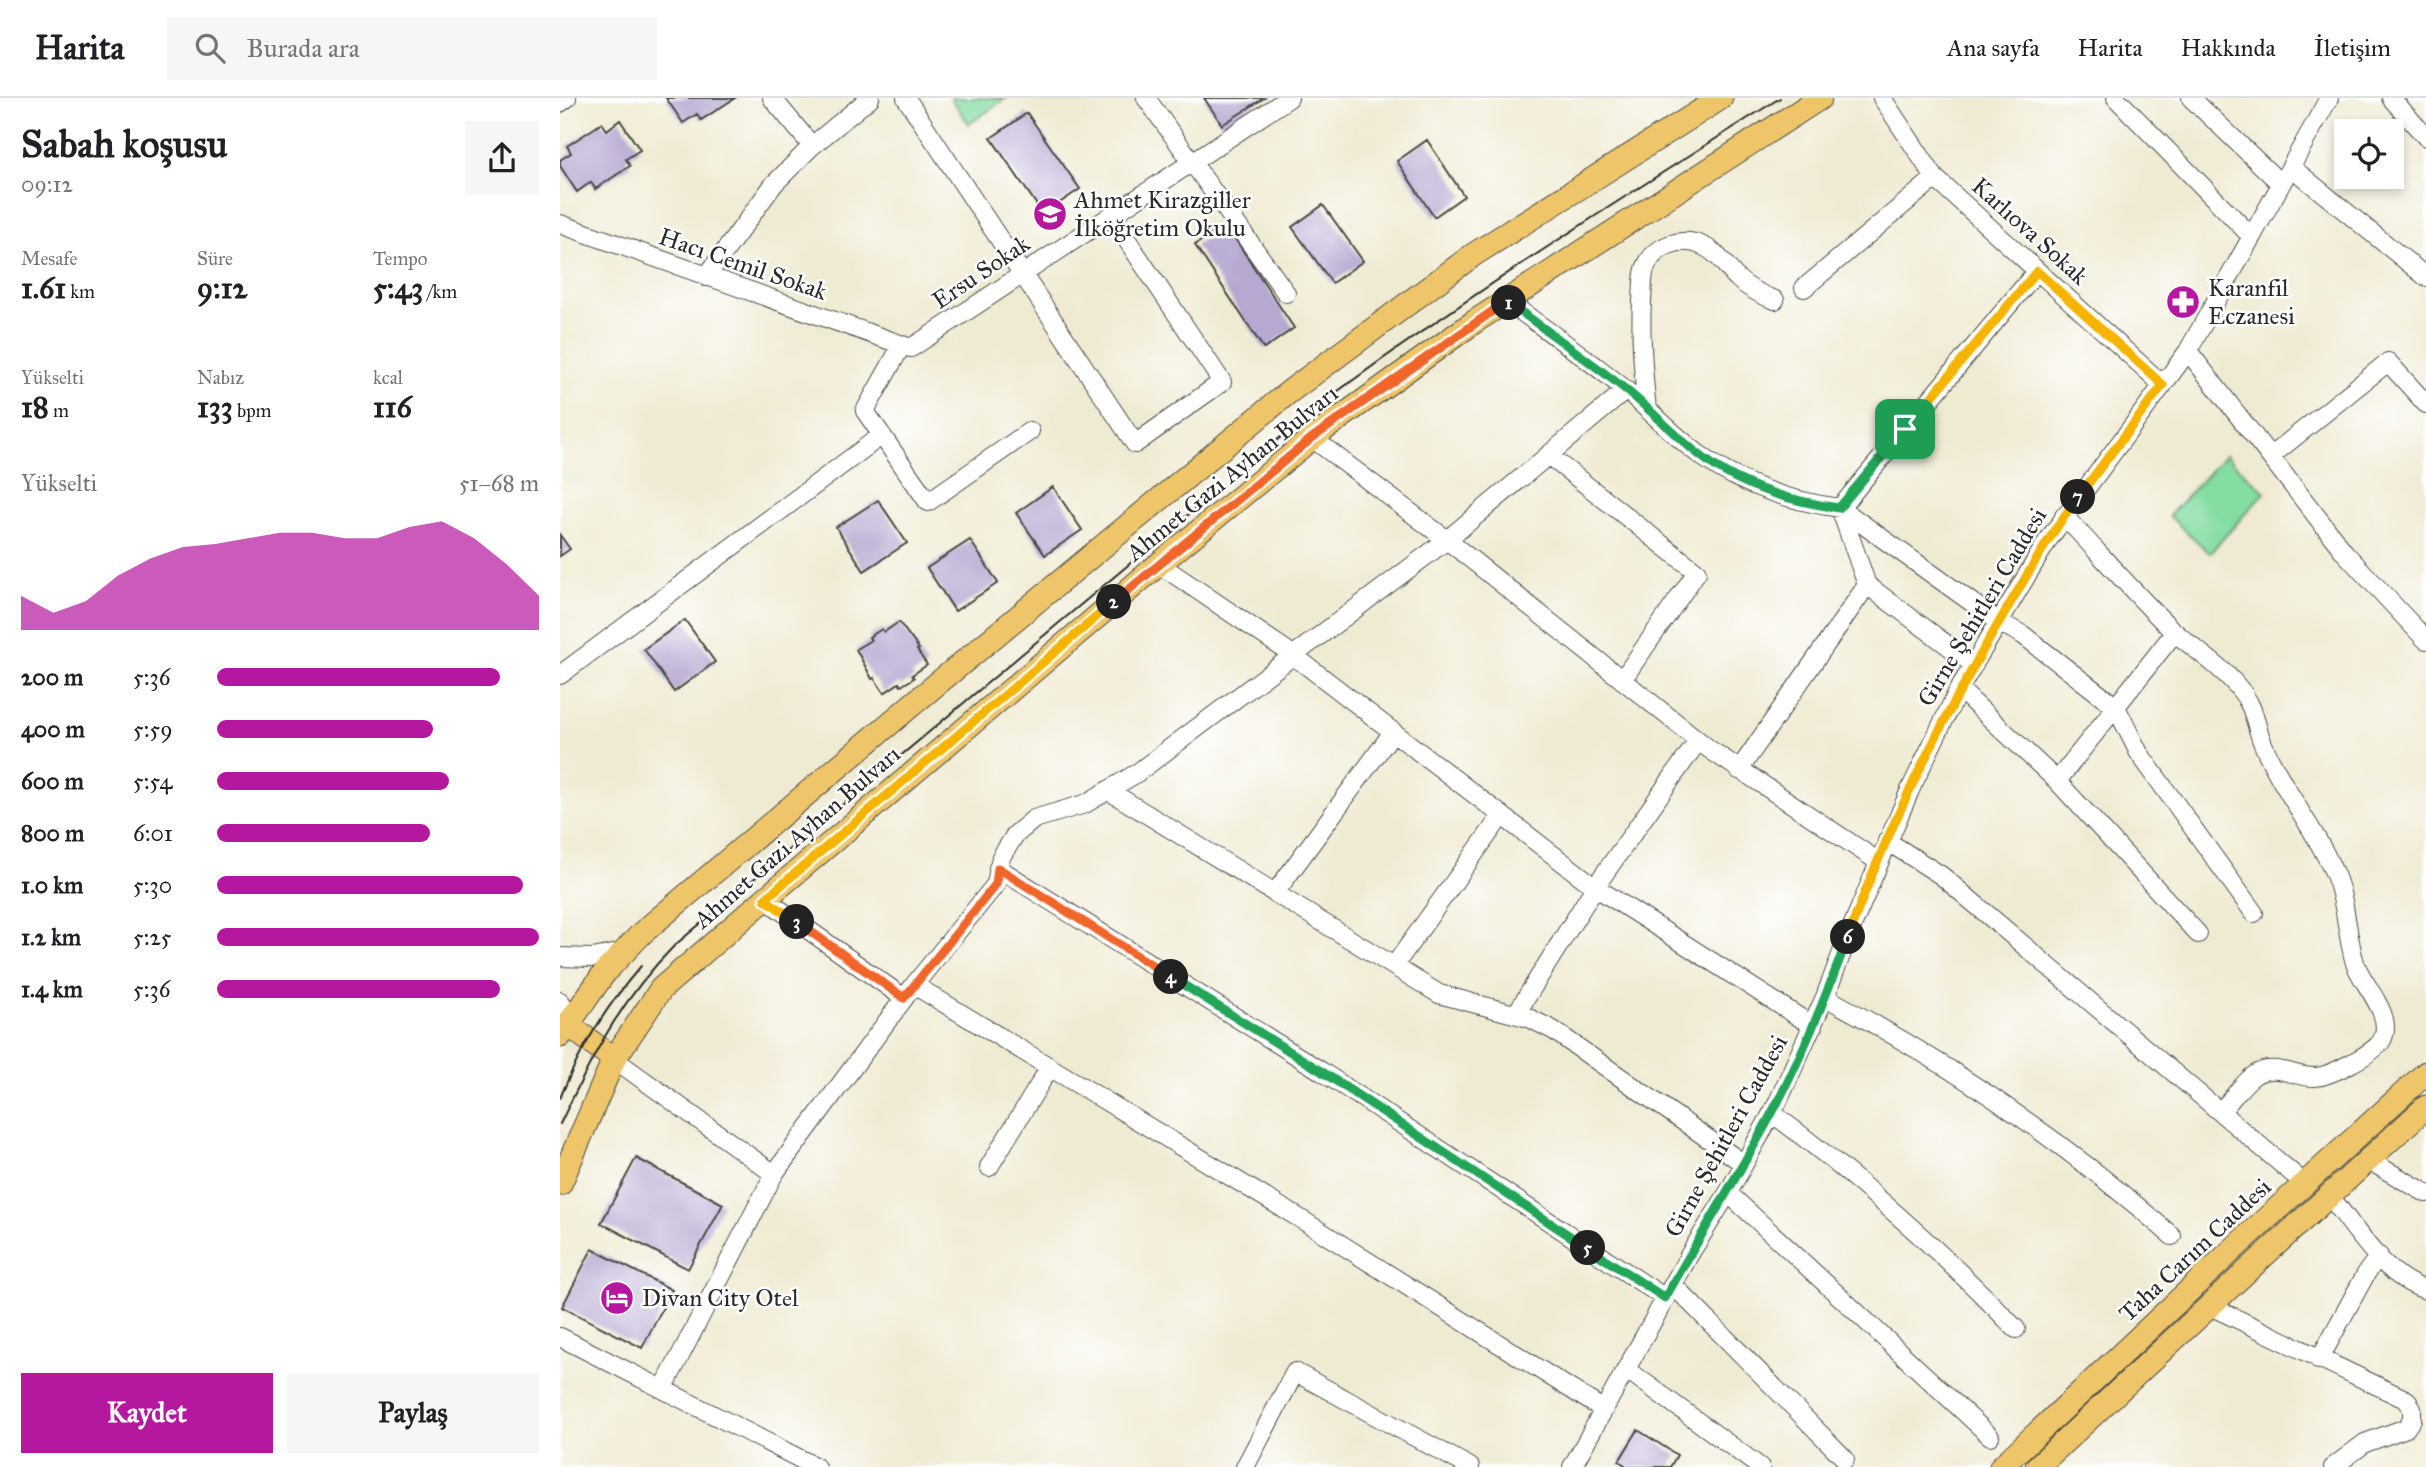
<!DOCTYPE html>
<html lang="tr">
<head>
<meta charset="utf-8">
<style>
  body { margin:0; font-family:"IM FELL Great Primer",serif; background:#f6f6f6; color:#202124; height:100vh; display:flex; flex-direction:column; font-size:26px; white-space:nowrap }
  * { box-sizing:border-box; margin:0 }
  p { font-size:23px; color:#757577 }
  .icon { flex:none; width:38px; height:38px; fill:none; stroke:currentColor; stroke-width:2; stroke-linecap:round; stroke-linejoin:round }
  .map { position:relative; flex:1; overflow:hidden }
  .details { display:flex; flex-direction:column; background:#fff; width:560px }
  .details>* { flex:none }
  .controls { position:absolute; left:1774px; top:21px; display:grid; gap:14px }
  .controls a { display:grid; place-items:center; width:70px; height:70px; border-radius:0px; background:#fff; box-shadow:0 4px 10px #0003; font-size:35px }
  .pin { position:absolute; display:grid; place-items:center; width:60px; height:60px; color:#fff; margin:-30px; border-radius:14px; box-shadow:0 4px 10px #0006 }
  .km { position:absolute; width:35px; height:35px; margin:-18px; border-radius:50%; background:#222; color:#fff; font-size:19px; line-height:35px; text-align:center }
  .round { display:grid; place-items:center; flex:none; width:74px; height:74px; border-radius:0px; background:#f6f6f6 }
  .head { display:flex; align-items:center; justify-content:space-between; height:119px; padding:0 21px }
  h1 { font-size:38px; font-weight:700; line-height:52px }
  .stats { display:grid; grid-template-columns:repeat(3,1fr); gap:10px; height:119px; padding:7px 21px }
  .stats div { display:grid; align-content:center }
  .stats b { font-size:30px; font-weight:700 }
  .stats small { font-size:19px; font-weight:400 }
  .stats p { font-size:19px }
  .chart { height:196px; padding:14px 21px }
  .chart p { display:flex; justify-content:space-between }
  .chart svg { width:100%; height:126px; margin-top:7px; fill:#b5179e; opacity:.7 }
  .action { display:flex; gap:14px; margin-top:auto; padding:14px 21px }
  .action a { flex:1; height:80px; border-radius:0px; background:#b5179e; color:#fff; font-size:28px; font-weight:700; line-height:80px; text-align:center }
  .action a+a { background:#f6f6f6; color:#202124 }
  ul { padding:0 21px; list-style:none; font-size:23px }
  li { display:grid; grid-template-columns:112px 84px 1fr; align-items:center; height:52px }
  li i { height:18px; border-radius:9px; background:#b5179e }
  header { display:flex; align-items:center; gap:42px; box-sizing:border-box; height:98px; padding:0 35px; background:#fff; border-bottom:2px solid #e0e0e0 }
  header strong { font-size:33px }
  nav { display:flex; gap:38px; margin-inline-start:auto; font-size:24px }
  .search { width:490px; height:63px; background:#f6f6f6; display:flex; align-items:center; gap:18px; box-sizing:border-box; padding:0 24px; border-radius:0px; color:#757577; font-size:26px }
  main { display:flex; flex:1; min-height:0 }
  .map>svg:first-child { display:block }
  .green { fill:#84dda3; stroke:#588467; stroke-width:2 }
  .building { fill:#b6a8d1 }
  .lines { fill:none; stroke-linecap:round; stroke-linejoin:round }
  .minor-casing { stroke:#484844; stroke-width:20 }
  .major-casing { stroke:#484844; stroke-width:25 }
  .minor { stroke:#fff; stroke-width:18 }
  .major { stroke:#eec569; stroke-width:23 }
  .tram { stroke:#2b2b2b; stroke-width:2 }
  .split-1-casing { stroke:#fff; stroke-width:14 }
  .split-2-casing { stroke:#fff; stroke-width:14 }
  .split-3-casing { stroke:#fff; stroke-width:14 }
  .split-4-casing { stroke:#fff; stroke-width:14 }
  .split-5-casing { stroke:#fff; stroke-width:14 }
  .split-6-casing { stroke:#fff; stroke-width:14 }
  .split-7-casing { stroke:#fff; stroke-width:14 }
  .split-8-casing { stroke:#fff; stroke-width:14 }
  .split-1 { stroke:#22a559; stroke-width:9 }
  .split-2 { stroke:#f0652b; stroke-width:9 }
  .split-3 { stroke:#f5b400; stroke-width:9 }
  .split-4 { stroke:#f0652b; stroke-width:9 }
  .split-5 { stroke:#22a559; stroke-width:9 }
  .split-6 { stroke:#22a559; stroke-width:9 }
  .split-7 { stroke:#f5b400; stroke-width:9 }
  .split-8 { stroke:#f5b400; stroke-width:9 }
  .labels { text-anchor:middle; stroke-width:5; stroke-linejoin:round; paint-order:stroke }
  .poi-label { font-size:24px; fill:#2b2b2b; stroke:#fff; text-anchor:start }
  .street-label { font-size:24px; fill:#2b2b2b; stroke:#fff }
</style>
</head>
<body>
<header>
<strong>Harita</strong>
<div class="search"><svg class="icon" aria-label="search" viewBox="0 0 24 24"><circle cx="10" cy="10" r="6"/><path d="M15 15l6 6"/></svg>Burada ara</div>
<nav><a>Ana sayfa</a><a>Harita</a><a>Hakkında</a><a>İletişim</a></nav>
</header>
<main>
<section class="details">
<div class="head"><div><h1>Sabah koşusu</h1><p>09:12</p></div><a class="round"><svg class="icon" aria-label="share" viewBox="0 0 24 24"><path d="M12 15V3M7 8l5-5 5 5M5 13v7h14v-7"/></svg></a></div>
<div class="stats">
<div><p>Mesafe</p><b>1.61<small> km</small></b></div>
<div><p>Süre</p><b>9:12</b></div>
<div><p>Tempo</p><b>5:43<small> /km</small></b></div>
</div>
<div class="stats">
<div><p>Yükselti</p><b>18<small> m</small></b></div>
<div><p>Nabız</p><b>133<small> bpm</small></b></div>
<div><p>kcal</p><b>116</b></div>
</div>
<div class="chart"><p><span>Yükselti</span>51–68 m</p>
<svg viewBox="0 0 160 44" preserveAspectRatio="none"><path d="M0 44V32L10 38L20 34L30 25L40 19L50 15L60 14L70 12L80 10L90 10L100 12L110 12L120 8L130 6L140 12L150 21L160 32V44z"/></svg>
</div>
<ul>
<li><b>200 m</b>5:36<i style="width:88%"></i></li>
<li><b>400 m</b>5:59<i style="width:67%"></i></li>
<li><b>600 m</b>5:54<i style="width:72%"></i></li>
<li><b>800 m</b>6:01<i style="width:66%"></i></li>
<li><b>1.0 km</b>5:30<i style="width:95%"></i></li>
<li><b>1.2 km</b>5:25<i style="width:100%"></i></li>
<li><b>1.4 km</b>5:36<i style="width:88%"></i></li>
</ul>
<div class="action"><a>Kaydet</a><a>Paylaş</a></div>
</section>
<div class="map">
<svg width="1866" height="1369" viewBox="0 0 1866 1369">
  <rect width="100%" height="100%" fill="#fff"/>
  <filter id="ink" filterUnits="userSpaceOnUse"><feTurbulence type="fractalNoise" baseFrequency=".0143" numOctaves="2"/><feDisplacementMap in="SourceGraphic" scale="14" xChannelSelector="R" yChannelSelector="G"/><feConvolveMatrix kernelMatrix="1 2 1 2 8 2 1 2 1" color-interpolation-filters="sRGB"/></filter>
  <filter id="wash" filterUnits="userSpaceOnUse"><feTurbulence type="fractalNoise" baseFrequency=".00686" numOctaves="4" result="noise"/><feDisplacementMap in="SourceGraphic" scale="28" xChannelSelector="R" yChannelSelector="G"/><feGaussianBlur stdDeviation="1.57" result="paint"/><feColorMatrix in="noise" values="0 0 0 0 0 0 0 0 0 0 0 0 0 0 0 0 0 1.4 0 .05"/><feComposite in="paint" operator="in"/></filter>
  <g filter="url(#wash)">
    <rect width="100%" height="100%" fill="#efebd3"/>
    <!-- green -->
    <path class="green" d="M391 0H446L409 26Z
      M1665 357 1705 394 1650 455 1609 418Z"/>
    <g id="blocks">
      <!-- building -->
      <path class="building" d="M106 0H175L141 22 137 16 123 25Z
        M644 0H704L662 27Z
        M467 15 520 91 483 116 431 40Z
        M60 22 80 52 66 61 70 68 35 91 31 84 17 94 0 68V62L11 55 7 48 42 25 47 32Z
        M867 42 904 98 874 119 837 63Z
        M763 107 803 163 772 185 732 129Z
        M666 127 734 230 704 251 635 147Z
        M493 389 522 432 485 457 456 415Z
        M318 402 347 445 304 473 276 429Z
        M0 437 10 451 0 458Z
        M410 442 438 485 395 513 367 470Z
        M125 522 155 564 114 594 84 551Z
        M339 524 359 551 357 552 367 567 352 577 354 580 341 588 339 585 324 595 314 580 312 581 296 551 311 542 309 539 322 531 324 534Z
        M76 1060 163 1106 128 1171 41 1125Z
        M32 1151 112 1192 82 1250 2 1209Z
        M1078 1332 1117 1357 1110 1369H1068L1059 1363Z"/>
    </g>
  </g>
  <g filter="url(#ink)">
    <use href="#blocks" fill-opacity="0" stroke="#484844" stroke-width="2"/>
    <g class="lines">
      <!-- minor casing -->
      <g class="minor-casing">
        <path id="minor" d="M212 0 252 48
          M346 0 575 346 662 284 551 118
          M586 0 726 195
          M1322 0 1375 80 1603 287
          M1556 0 1692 139
          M1631 0 1721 86
          M1831 0 1866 39
          M0 5 7 0
          M1731 69 1866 179
          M0 126 351 250 729 0
          M146 179 214 86 252 48 310 0
          M1244 190 1375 80
          M947 203C987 233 1029 261 1067 293 1092 314 1114 338 1140 357 1182 388 1229 403 1280 410L1439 524 1463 537 1556 609 1579 655 1694 815
          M342 247 305 313 368 404 470 333
          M1628 253 1785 455 1866 542
          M1087 311C1083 275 1080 239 1082 203 1083 192 1082 181 1085 171 1094 147 1121 138 1143 148 1159 155 1166 170 1178 181 1189 191 1201 197 1215 202
          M752 340 887 442 1149 651 1319 764
          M988 357 1137 474 1062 582
          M1711 358 1828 264 1866 306
          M1504 418C1539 455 1573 494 1610 530 1632 550 1659 566 1678 589 1696 610 1694 624 1703 646 1722 692 1756 731 1775 777 1787 805 1786 836 1795 865 1802 887 1835 917 1822 942 1815 955 1769 979 1754 979 1735 979 1715 965 1696 976 1685 982 1670 1004 1660 1014
          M599 466 733 557 1035 789 1253 928
          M1414 567 1307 487 1280 410 1477 173
          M0 577 322 337
          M1399 591 1497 683 1638 836
          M1179 672 1307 487
          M1497 683 1615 534
          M549 693 879 896 969 920 993 932 1184 1066
          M1327 743 1382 778 1745 1086
          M438 770 761 973 1105 1200
          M715 795 833 634
          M205 801 344 900
          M0 859 33 860 63 854
          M834 868 942 717
          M354 887 744 1123 1044 1312
          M1265 899C1391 966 1505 1044 1612 1138
          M0 903 12 918
          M956 916 1035 789 1138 643
          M54 961 214 1076
          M1212 1015C1300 1081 1380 1152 1456 1231
          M1808 1062 1866 1095
          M429 1069 490 969
          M1168 1095 1430 1338
          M1769 1097C1796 1131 1824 1179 1866 1192
          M1113 1187 1285 1361
          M1650 1208 1847 1302 1852 1311V1321L1846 1330 1805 1345 1773 1369
          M0 1239 256 1369
          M1759 1262 1807 1174 1819 1158
          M1066 1271 1200 1369
          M103 1291 214 1076 354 887 436 786 441 759 455 737 474 721 525 706 577 675 887 442 1066 292
          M685 1369 735 1274 910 1369
          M1012 1369 1131 1154 1168 1095 1217 1006 1265 899 1291 831 1350 692 1399 591 1488 442 1628 253 1769 0"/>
      </g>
      <!-- major casing -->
      <g class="major-casing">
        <path id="major" d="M7 926 54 961
          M0 938 45 874 82 835 354 605 729 294 913 157 1161 0
          M0 1086 54 961 101 891 205 801 599 466 752 340 914 224 1260 0
          M1441 1369 1683 1142 1866 975
          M1477 1369 1700 1161 1866 1009"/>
      </g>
      <!-- minor -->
      <use href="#minor" class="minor"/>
      <!-- major -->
      <use href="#major" class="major"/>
      <!-- tram -->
      <path class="tram" d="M0 1000C20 951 46 908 81 868
        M0 1026C33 957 60 902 115 847L759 307C908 197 1064 99 1220 0"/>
    </g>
  </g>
  <g class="lines" filter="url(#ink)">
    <!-- split-1 casing -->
    <g class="split-1-casing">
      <path id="split-1" d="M949 205C988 234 1027 261 1065 291 1090 311 1112 335 1137 355 1177 388 1228 403 1279 410L1345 331"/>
    </g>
    <!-- split-2 casing -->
    <g class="split-2-casing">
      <path id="split-2" d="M554 504 752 340 947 203 949 205"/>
    </g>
    <!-- split-3 casing -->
    <g class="split-3-casing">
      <path id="split-3" d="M237 824 205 801 554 504"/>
    </g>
    <!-- split-4 casing -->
    <g class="split-4-casing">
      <path id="split-4" d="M237 824 344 900 436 786 438 770 611 879"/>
    </g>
    <!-- split-5 casing -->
    <g class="split-5-casing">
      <path id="split-5" d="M611 879 761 973 1028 1150"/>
    </g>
    <!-- split-6 casing -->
    <g class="split-6-casing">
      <path id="split-6" d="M1028 1150 1105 1200C1140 1138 1178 1078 1212 1015 1242 959 1266 899 1288 839"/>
    </g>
    <!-- split-7 casing -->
    <g class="split-7-casing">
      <path id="split-7" d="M1288 839C1328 728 1381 623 1441 521 1466 479 1489 438 1518 399"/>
    </g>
    <!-- split-8 casing -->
    <g class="split-8-casing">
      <path id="split-8" d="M1345 331 1477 173 1603 287 1518 399"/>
    </g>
    <!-- split-1 -->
    <use href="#split-1" class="split-1"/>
    <!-- split-2 -->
    <use href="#split-2" class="split-2"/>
    <!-- split-3 -->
    <use href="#split-3" class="split-3"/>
    <!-- split-4 -->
    <use href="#split-4" class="split-4"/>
    <!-- split-5 -->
    <use href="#split-5" class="split-5"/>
    <!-- split-6 -->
    <use href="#split-6" class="split-6"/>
    <!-- split-7 -->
    <use href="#split-7" class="split-7"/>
    <!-- split-8 -->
    <use href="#split-8" class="split-8"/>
  </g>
  <!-- icons -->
  <defs>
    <g id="school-disc" transform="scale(1.75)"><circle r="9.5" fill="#b5179e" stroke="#fff"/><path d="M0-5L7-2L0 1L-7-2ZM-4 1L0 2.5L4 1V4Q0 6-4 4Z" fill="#fff"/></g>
    <g id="pharmacy-disc" transform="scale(1.75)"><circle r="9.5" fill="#b5179e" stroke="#fff"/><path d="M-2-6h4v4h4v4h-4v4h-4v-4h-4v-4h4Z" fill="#fff"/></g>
    <g id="hotel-disc" transform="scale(1.75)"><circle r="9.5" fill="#b5179e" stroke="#fff"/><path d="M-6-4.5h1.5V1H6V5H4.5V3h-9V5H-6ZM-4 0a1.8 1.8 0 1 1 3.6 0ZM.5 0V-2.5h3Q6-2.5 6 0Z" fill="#fff"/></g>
  </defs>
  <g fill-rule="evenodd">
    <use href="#school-disc" x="490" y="116"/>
    <use href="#pharmacy-disc" x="1623" y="204"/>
    <use href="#hotel-disc" x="57" y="1200"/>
  </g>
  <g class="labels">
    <!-- poi labels -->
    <g class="poi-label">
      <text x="514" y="110">Ahmet Kirazgiller<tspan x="514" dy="28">İlköğretim Okulu</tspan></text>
      <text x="1648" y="198">Karanfil<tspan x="1648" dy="28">Eczanesi</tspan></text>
      <text x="82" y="1208">Divan City Otel</text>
    </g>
    <!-- street labels -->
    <g class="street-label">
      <text transform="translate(1470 133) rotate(42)" y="8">Karlıova Sokak</text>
      <text transform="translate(183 166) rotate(19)" y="8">Hacı Cemil Sokak</text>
      <text transform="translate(421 174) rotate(-34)" y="8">Ersu Sokak</text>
      <text transform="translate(672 375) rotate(-39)" y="8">Ahmet Gazi Ayhan Bulvarı</text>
      <text transform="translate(1422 509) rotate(-59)" y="8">Girne Şehitleri Caddesi</text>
      <text transform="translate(237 739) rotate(-41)" y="8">Ahmet Gazi Ayhan Bulvarı</text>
      <text transform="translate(1166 1038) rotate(-61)" y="8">Girne Şehitleri Caddesi</text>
      <text transform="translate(1635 1152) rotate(-43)" y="8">Taha Carım Caddesi</text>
    </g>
  </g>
</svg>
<div class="controls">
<a><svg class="icon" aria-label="locate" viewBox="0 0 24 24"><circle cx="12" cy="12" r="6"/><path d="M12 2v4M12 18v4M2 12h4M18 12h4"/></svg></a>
</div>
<div class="pin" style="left:1345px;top:331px;background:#1e9e55"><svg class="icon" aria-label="arrive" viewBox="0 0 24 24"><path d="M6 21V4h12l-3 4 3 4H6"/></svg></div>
<b class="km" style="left:949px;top:205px">1</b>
<b class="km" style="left:554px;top:504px">2</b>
<b class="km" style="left:237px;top:824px">3</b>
<b class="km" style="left:611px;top:879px">4</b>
<b class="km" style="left:1028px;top:1150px">5</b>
<b class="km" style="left:1288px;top:839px">6</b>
<b class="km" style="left:1518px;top:399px">7</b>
</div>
</main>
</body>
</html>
